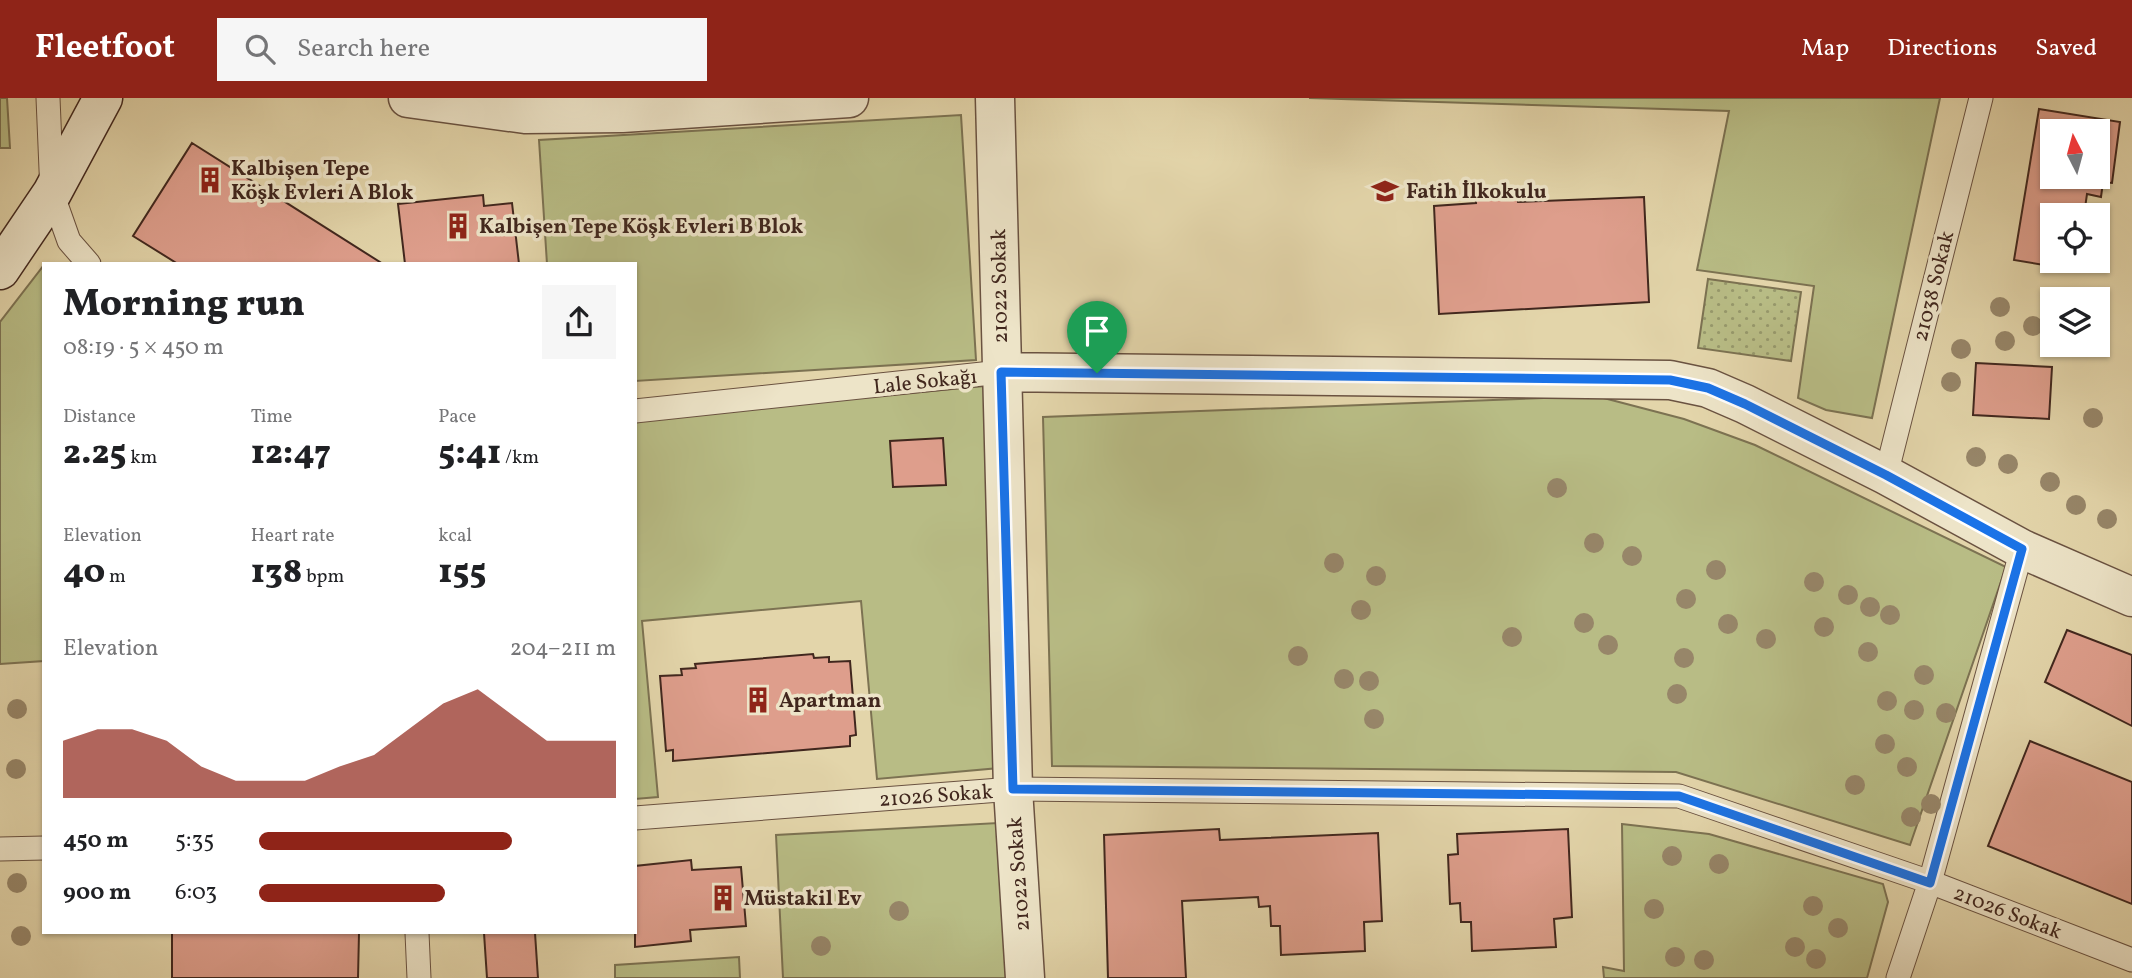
<!DOCTYPE html>
<html lang="en">
<head>
<meta charset="utf-8">
<style>
  body { margin:0; font-family:Vollkorn,serif; background:#f6f6f6; color:#202124; height:100vh; display:flex; flex-direction:column; font-size:26px; white-space:nowrap }
  * { box-sizing:border-box; margin:0 }
  p { font-size:23px; color:#757577 }
  .icon { flex:none; width:38px; height:38px; fill:none; stroke:currentColor; stroke-width:2; stroke-linecap:round; stroke-linejoin:round }
  .map { position:relative; flex:1; overflow:hidden }
  .drawer { position:absolute; left:42px; top:164px; width:595px; height:672px; display:flex; flex-direction:column; background:#fff; border-radius:0px; box-shadow:0 2px 5px #0004 }
  .drawer>* { flex:none }
  .needle { width:46px; rotate:354deg }
  .buttons { position:absolute; left:2040px; top:21px; display:grid; gap:14px }
  .buttons a { display:grid; place-items:center; width:70px; height:70px; border-radius:0px; background:#fff; box-shadow:0 2px 5px #0004; font-size:35px }
  .pin { position:absolute; display:grid; place-items:center; width:60px; height:60px; color:#fff; margin:-72px -30px; border-radius:50% 50% 50% 0; rotate:-45deg; box-shadow:0 0 7px #0007 }
  .pin .icon { rotate:45deg }
  .round { display:grid; place-items:center; flex:none; width:74px; height:74px; border-radius:0px; background:#f6f6f6 }
  .headline { display:flex; align-items:center; justify-content:space-between; height:119px; padding:0 21px }
  h1 { font-size:38px; font-weight:800; line-height:52px }
  .stats { display:grid; grid-template-columns:repeat(3,1fr); gap:10px; height:119px; padding:7px 21px }
  .stats div { display:grid; align-content:center }
  .stats b { font-size:35px; font-weight:800 }
  .stats small { font-size:19px; font-weight:400 }
  .stats p { font-size:19px }
  .chart { height:196px; padding:14px 21px }
  .chart p { display:flex; justify-content:space-between }
  .chart svg { width:100%; height:126px; margin-top:7px; fill:#8f2418; opacity:.7 }
  ul { padding:0 21px; list-style:none; font-size:23px }
  li { display:grid; grid-template-columns:112px 84px 1fr; align-items:center; height:52px }
  li i { height:18px; border-radius:9px; background:#8f2418 }
  header { display:flex; align-items:center; gap:42px; box-sizing:border-box; height:98px; padding:0 35px; background:#8f2418; color:#fff }
  header strong { font-size:33px }
  nav { display:flex; gap:38px; margin-inline-start:auto; font-size:24px }
  .search { width:490px; height:63px; background:#f6f6f6; display:flex; align-items:center; gap:18px; box-sizing:border-box; padding:0 24px; border-radius:0px; color:#757577; font-size:26px }
  .map>svg:first-child { display:block }
  .grass { fill:#b8bc85; stroke:#7c7252; stroke-width:2 }
  .park { fill:url(#park-dots); stroke:#7c7252; stroke-width:2 }
  .building { fill:#de9e8c; stroke:#41271e; stroke-width:2; fill-rule:evenodd }
  .lines { fill:none; stroke-linecap:round; stroke-linejoin:round }
  .service-casing { stroke:#6a5241; stroke-width:25 }
  .minor-casing { stroke:#6a5241; stroke-width:41 }
  .secondary-casing { stroke:#41271e; stroke-width:41 }
  .service { stroke:#ede4c8; stroke-width:23 }
  .minor { stroke:#ede4c8; stroke-width:38 }
  .secondary { stroke:#ede4c8; stroke-width:38 }
  .tree { fill:#978669 }
  .route-casing { stroke:#fff; stroke-width:14 }
  .route { stroke:#1a73e8; stroke-width:9 }
  .labels { text-anchor:middle; stroke-width:7; stroke-linejoin:round; paint-order:stroke }
  .poi-label { font-size:21px; font-weight:bold; fill:#41271e; stroke:#ede4c8; text-anchor:start }
  .street-label { font-size:21px; fill:#41271e; stroke:#ede4c8 }
</style>
</head>
<body>
<header>
<strong>Fleetfoot</strong>
<div class="search"><svg class="icon" aria-label="search" viewBox="0 0 24 24"><circle cx="10" cy="10" r="6"/><path d="M15 15l6 6"/></svg>Search here</div>
<nav><a>Map</a><a>Directions</a><a>Saved</a></nav>
</header>
<div class="map">
<svg width="2132" height="880" viewBox="0 0 2132 880">
  <defs>
    <pattern id="park-dots" width="8" height="8" patternUnits="userSpaceOnUse" patternTransform="scale(1.75)"><rect width="8" height="8" fill="#b8bc85"/><path d="M2 2h.1M6 6h.1" fill="none" stroke="#97996c" stroke-width="1.8" stroke-linecap="round"/></pattern>
  </defs>
  <rect width="100%" height="100%" fill="#e3d5aa"/>
  <filter id="stains"><feTurbulence type="fractalNoise" baseFrequency=".00286" numOctaves="4"/><feColorMatrix values="0 0 0 0 .2 0 0 0 0 .09 0 0 0 0 .02 0 0 0 .5 -.17"/></filter>
  <radialGradient id="worn" r=".72"><stop offset=".6" stop-color="#630" stop-opacity="0"/><stop offset="1" stop-color="#630" stop-opacity=".3"/></radialGradient>
  <!-- grass -->
  <path class="grass" d="M0 0H7L10 50H0Z
    M1309 0H1940L1872 320 1826 312 1798 300 1814 188 1697 172 1729 13Z
    M961 17 976 262 635 283V166H547L539 42Z
    M44 167V563L0 566V224Z
    M985 288 999 670 877 681 861 503 642 523 658 699 635 701V320Z
    M1596 298 1684 321 1755 347 2006 469 1910 747 1676 674 1052 668 1043 319Z
    M998 725 1006 880H783L776 737Z
    M1622 726 1709 736 1883 786 1888 804 1867 880H1604L1603 869 1624 873Z
    M739 859 740 880H615V867Z"/>
  <!-- park -->
  <path class="park" d="M1708 181 1801 194 1791 263 1698 250Z"/>
  <!-- building -->
  <path class="building" d="M2039 11 2120 24 2112 85 2103 84 2101 99 2087 96 2084 117H2053V163H2076L2074 172 2014 162ZM2053 33H2098V79H2053Z
    M192 45 383 166H178L133 138Z
    M1516 92 1518 104 1644 99 1649 204 1439 216 1434 108 1476 105 1475 95Z
    M483 97 484 108 512 105 519 166H405L398 106Z
    M1976 265 2052 269 2049 321 1973 317Z
    M943 340 946 387 893 389 890 343Z
    M2067 532 2132 557V628L2045 584Z
    M813 556 814 560 829 559V564L850 563 856 637 850 638V648L673 663V652L666 653 660 578 682 577 681 571 696 570 695 566Z
    M2030 643 2132 684V806L1988 748Z
    M1219 731 1220 742 1378 735 1382 823 1364 824 1365 853 1281 857 1280 828H1271L1270 808 1259 809 1258 799 1182 803 1186 880H1108L1104 737Z
    M1568 731 1572 819 1554 821 1556 849 1472 853 1471 824H1461L1460 805 1450 806 1448 757 1458 756 1457 736Z
    M691 762 692 772 741 769 746 828 690 832 691 843 635 849V768Z
    M172 835H359L358 880H172Z
    M484 835H535L538 880H487Z"/>
  <g class="lines">
    <!-- service casing -->
    <g class="service-casing">
      <path id="service" d="M48 0 52 95 69 143 89 166
        M635 313 1001 274
        M1886 377 1981 0
        M635 720 1013 691 1679 698 1930 784 2132 862
        M0 751 44 750
        M417 835 419 880
        M1898 880 1930 784 2022 451"/>
    </g>
    <!-- minor casing -->
    <g class="minor-casing">
      <path id="minor" d="M408 0 525 16 622 15 849 0
        M995 0 1013 691 1025 880
        M1001 274 1670 282 1708 290 1745 306 1886 377 2022 451 2132 499"/>
    </g>
    <!-- secondary casing -->
    <g class="secondary-casing">
      <path id="secondary" d="M0 172 52 95 103 0"/>
    </g>
    <!-- service -->
    <use href="#service" class="service"/>
    <!-- minor -->
    <use href="#minor" class="minor"/>
    <!-- secondary -->
    <use href="#secondary" class="secondary"/>
  </g>
  <!-- trees -->
  <g class="tree">
    <circle cx="2000" cy="209" r="10"/>
    <circle cx="2033" cy="228" r="10"/>
    <circle cx="2005" cy="243" r="10"/>
    <circle cx="1961" cy="251" r="10"/>
    <circle cx="1951" cy="284" r="10"/>
    <circle cx="2093" cy="320" r="10"/>
    <circle cx="1976" cy="359" r="10"/>
    <circle cx="2008" cy="366" r="10"/>
    <circle cx="2050" cy="384" r="10"/>
    <circle cx="1557" cy="390" r="10"/>
    <circle cx="2076" cy="407" r="10"/>
    <circle cx="2107" cy="421" r="10"/>
    <circle cx="1594" cy="445" r="10"/>
    <circle cx="1632" cy="458" r="10"/>
    <circle cx="1334" cy="465" r="10"/>
    <circle cx="1716" cy="472" r="10"/>
    <circle cx="1376" cy="478" r="10"/>
    <circle cx="1814" cy="484" r="10"/>
    <circle cx="1848" cy="497" r="10"/>
    <circle cx="1686" cy="501" r="10"/>
    <circle cx="1870" cy="509" r="10"/>
    <circle cx="1361" cy="512" r="10"/>
    <circle cx="1890" cy="517" r="10"/>
    <circle cx="1584" cy="525" r="10"/>
    <circle cx="1728" cy="526" r="10"/>
    <circle cx="1824" cy="529" r="10"/>
    <circle cx="1512" cy="539" r="10"/>
    <circle cx="1766" cy="541" r="10"/>
    <circle cx="1608" cy="547" r="10"/>
    <circle cx="1868" cy="554" r="10"/>
    <circle cx="1298" cy="558" r="10"/>
    <circle cx="1684" cy="560" r="10"/>
    <circle cx="1924" cy="577" r="10"/>
    <circle cx="1344" cy="581" r="10"/>
    <circle cx="1369" cy="583" r="10"/>
    <circle cx="1677" cy="596" r="10"/>
    <circle cx="1887" cy="603" r="10"/>
    <circle cx="17" cy="611" r="10"/>
    <circle cx="1914" cy="612" r="10"/>
    <circle cx="1946" cy="615" r="10"/>
    <circle cx="1374" cy="621" r="10"/>
    <circle cx="1885" cy="646" r="10"/>
    <circle cx="1907" cy="669" r="10"/>
    <circle cx="16" cy="671" r="10"/>
    <circle cx="1855" cy="687" r="10"/>
    <circle cx="1931" cy="706" r="10"/>
    <circle cx="1911" cy="719" r="10"/>
    <circle cx="1672" cy="758" r="10"/>
    <circle cx="1719" cy="766" r="10"/>
    <circle cx="17" cy="785" r="10"/>
    <circle cx="1813" cy="808" r="10"/>
    <circle cx="1654" cy="811" r="10"/>
    <circle cx="899" cy="813" r="10"/>
    <circle cx="1838" cy="830" r="10"/>
    <circle cx="21" cy="838" r="10"/>
    <circle cx="821" cy="848" r="10"/>
    <circle cx="1795" cy="849" r="10"/>
    <circle cx="1675" cy="859" r="10"/>
    <circle cx="1816" cy="861" r="10"/>
    <circle cx="1704" cy="862" r="10"/>
  </g>
  <g class="lines">
    <!-- route casing -->
    <g class="route-casing">
      <path id="route" d="M1001 274 1670 282 1708 290 1745 306 1886 377 2022 451 1930 785 1679 698 1013 691Z"/>
    </g>
    <!-- route -->
    <use href="#route" class="route"/>
  </g>
  <!-- icons -->
  <defs>
    <g id="building-bare" transform="scale(2.1)"><path d="M-4-6H4V6H1V3H-1V6H-4ZM-2.5-4.3h1.7v1.8h-1.7ZM.8-4.3h1.7v1.8H.8ZM-2.5-1h1.7V.8h-1.7ZM.8-1h1.7V.8H.8Z" fill="#8f2418" stroke="#ede4c8" stroke-width="2.5" paint-order="stroke"/></g>
    <g id="school-bare" transform="scale(2.1)"><path d="M0-5L7-2L0 1L-7-2ZM-4 1L0 2.5L4 1V4Q0 6-4 4Z" fill="#8f2418" stroke="#ede4c8" stroke-width="2.5" paint-order="stroke"/></g>
  </defs>
  <g fill-rule="evenodd">
    <use href="#building-bare" x="210" y="82"/>
    <use href="#school-bare" x="1385" y="93"/>
    <use href="#building-bare" x="458" y="128"/>
    <use href="#building-bare" x="758" y="602"/>
    <use href="#building-bare" x="723" y="800"/>
  </g>
  <g class="labels">
    <!-- poi labels -->
    <g class="poi-label">
      <text x="231" y="77">Kalbişen Tepe<tspan x="231" dy="24">Köşk Evleri A Blok</tspan></text>
      <text x="1406" y="100">Fatih İlkokulu</text>
      <text x="479" y="135">Kalbişen Tepe Köşk Evleri B Blok</text>
      <text x="779" y="609">Apartman</text>
      <text x="744" y="807">Müstakil Ev</text>
    </g>
    <!-- street labels -->
    <g class="street-label">
      <text transform="translate(999 188) rotate(-91)" y="7">21022 Sokak</text>
      <text transform="translate(1933 188) rotate(-76)" y="7">21038 Sokak</text>
      <text transform="translate(925 283) rotate(-6)" y="7">Lale Sokağı</text>
      <text transform="translate(936 697) rotate(-4)" y="7">21026 Sokak</text>
      <text transform="translate(1018 776) rotate(-94)" y="7">21022 Sokak</text>
      <text transform="translate(2008 814) rotate(21)" y="7">21026 Sokak</text>
    </g>
  </g>
  <rect width="100%" height="100%" filter="url(#stains)"/>
  <rect width="100%" height="100%" fill="url(#worn)"/>
</svg>
<div class="buttons">
<a><svg class="needle" viewBox="-14 -14 28 28"><path d="M0-13l5 13h-10z" fill="#e53935"/><path d="M0 13l5-13h-10z" fill="#757577"/></svg></a>
<a><svg class="icon" aria-label="locate" viewBox="0 0 24 24"><circle cx="12" cy="12" r="6"/><path d="M12 2v4M12 18v4M2 12h4M18 12h4"/></svg></a>
<a><svg class="icon" aria-label="layers" viewBox="0 0 24 24"><path d="M12 4l9 5-9 5-9-5zM3 14l9 5 9-5"/></svg></a>
</div>
<div class="pin" style="left:1097px;top:275px;background:#1e9e55"><svg class="icon" aria-label="arrive" viewBox="0 0 24 24"><path d="M6 21V4h12l-3 4 3 4H6"/></svg></div>
<section class="drawer">
<div class="headline"><div><h1>Morning run</h1><p>08:19 · 5 × 450 m</p></div><a class="round"><svg class="icon" aria-label="share" viewBox="0 0 24 24"><path d="M12 15V3M7 8l5-5 5 5M5 13v7h14v-7"/></svg></a></div>
<div class="stats">
<div><p>Distance</p><b>2.25<small> km</small></b></div>
<div><p>Time</p><b>12:47</b></div>
<div><p>Pace</p><b>5:41<small> /km</small></b></div>
</div>
<div class="stats">
<div><p>Elevation</p><b>40<small> m</small></b></div>
<div><p>Heart rate</p><b>138<small> bpm</small></b></div>
<div><p>kcal</p><b>155</b></div>
</div>
<div class="chart"><p><span>Elevation</span>204–211 m</p>
<svg viewBox="0 0 160 44" preserveAspectRatio="none"><path d="M0 44V24L10 20L20 20L30 24L40 33L50 38L60 38L70 38L80 33L90 29L100 20L110 11L120 6L130 15L140 24L150 24L160 24V44z"/></svg>
</div>
<ul>
<li><b>450 m</b>5:35<i style="width:71%"></i></li>
<li><b>900 m</b>6:03<i style="width:52%"></i></li>
</ul>
</section>
</div>
</body>
</html>
